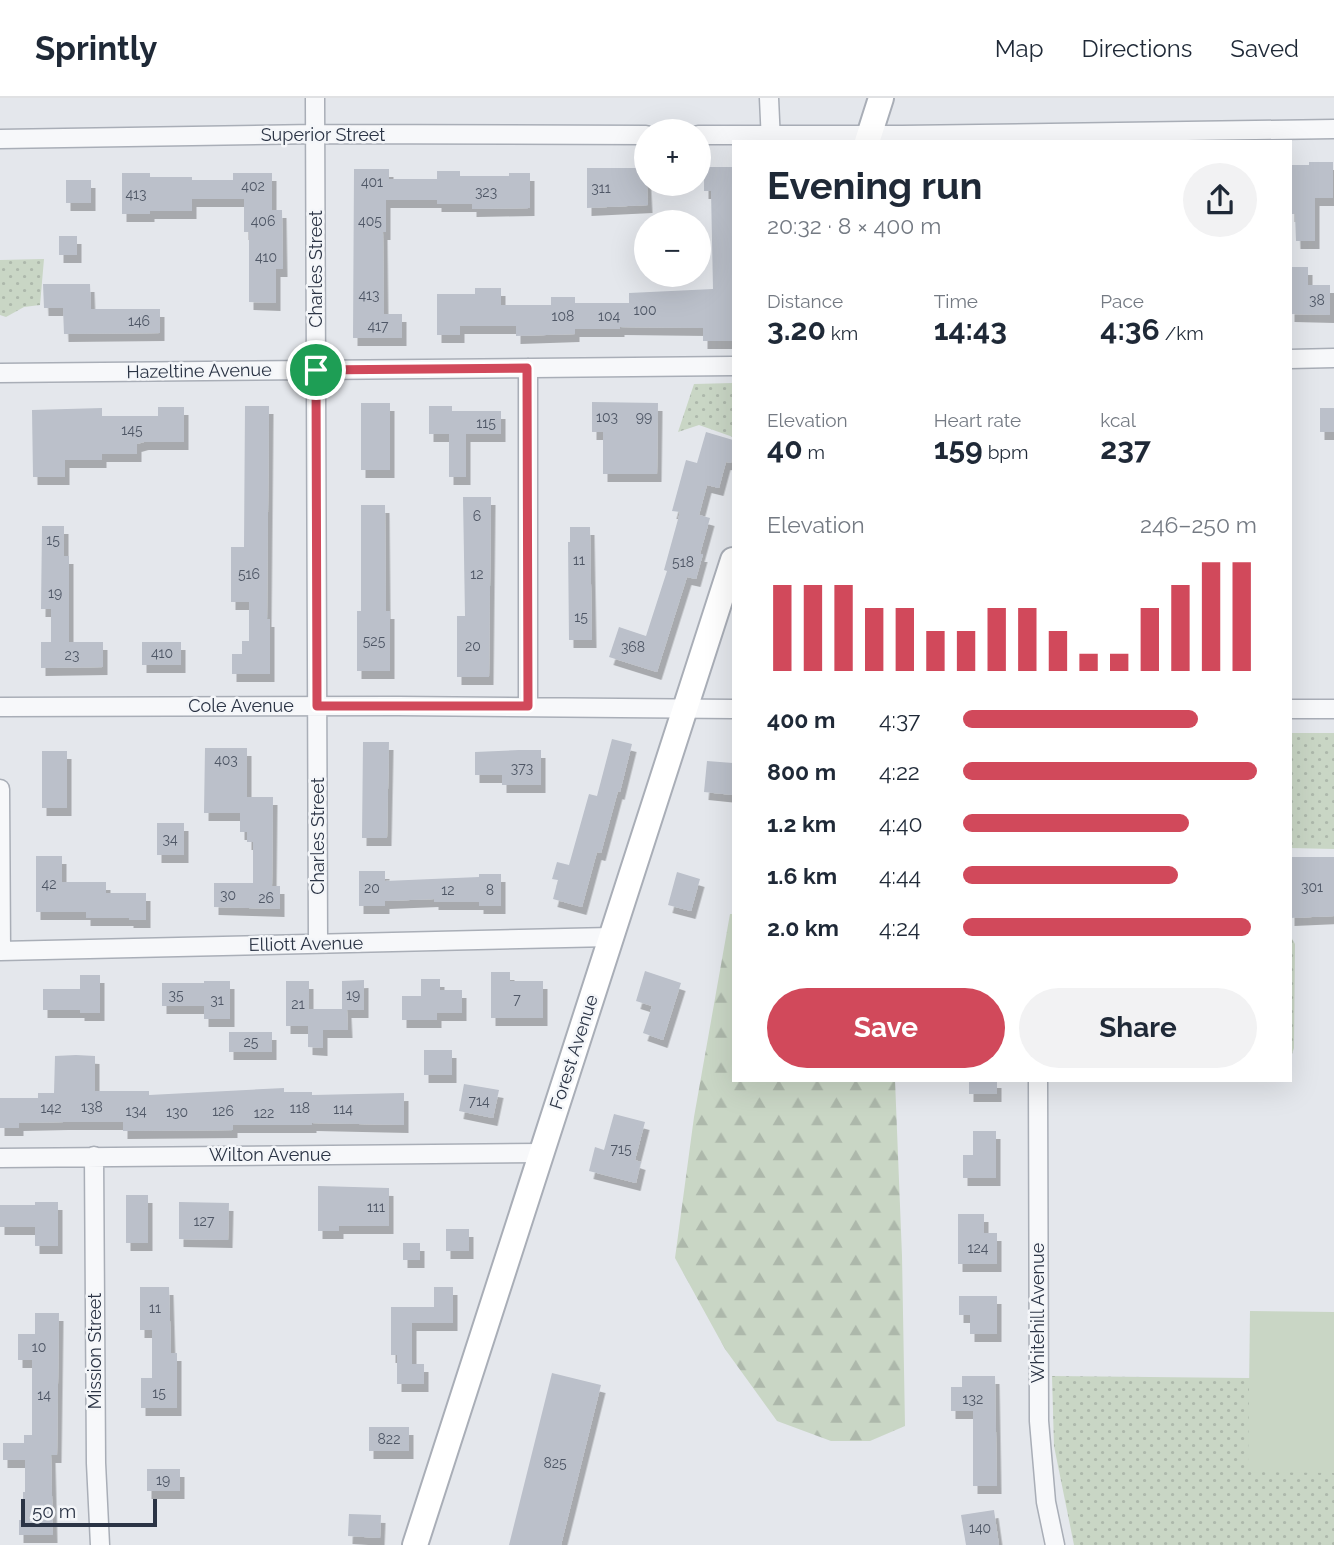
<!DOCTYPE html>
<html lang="en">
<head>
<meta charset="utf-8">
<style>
  body { margin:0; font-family:Raleway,sans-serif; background:#f2f2f3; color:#1f2937; height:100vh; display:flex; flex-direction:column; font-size:26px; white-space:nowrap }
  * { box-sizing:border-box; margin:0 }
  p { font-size:23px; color:#747a83 }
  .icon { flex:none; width:38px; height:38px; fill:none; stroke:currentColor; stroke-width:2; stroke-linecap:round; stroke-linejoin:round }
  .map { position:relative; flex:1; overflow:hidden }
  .drawer { position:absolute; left:732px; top:42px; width:560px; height:942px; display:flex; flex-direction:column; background:#fff; border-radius:0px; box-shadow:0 7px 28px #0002 }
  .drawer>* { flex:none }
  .buttons { position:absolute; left:634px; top:21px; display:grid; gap:14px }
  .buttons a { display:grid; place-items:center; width:77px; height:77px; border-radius:50%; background:#fff; box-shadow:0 7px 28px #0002; font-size:35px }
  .scale { position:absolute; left:21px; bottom:18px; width:136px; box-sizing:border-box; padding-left:7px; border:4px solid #2b3445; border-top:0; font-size:19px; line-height:24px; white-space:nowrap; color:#2b3445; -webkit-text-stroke:5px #f4f6f9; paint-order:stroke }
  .pin { position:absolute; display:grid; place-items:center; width:60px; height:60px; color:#fff; margin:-30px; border:4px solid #fff; border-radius:50%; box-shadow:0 2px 7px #0007 }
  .round { display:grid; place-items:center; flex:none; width:74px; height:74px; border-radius:37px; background:#f2f2f3 }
  .head { display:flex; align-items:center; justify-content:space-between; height:119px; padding:0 35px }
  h1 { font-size:38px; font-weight:700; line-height:52px }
  .stats { display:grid; grid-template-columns:repeat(3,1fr); gap:10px; height:119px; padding:7px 35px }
  .stats div { display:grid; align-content:center }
  .stats b { font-size:30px; font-weight:700 }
  .stats small { font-size:19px; font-weight:400 }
  .stats p { font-size:19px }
  .chart { height:196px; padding:14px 35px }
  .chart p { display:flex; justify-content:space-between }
  .chart svg { width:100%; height:126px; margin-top:7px; stroke:#d1495b; stroke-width:6 }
  .cta { display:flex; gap:14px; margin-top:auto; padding:14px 35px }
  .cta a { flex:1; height:80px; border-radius:42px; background:#d1495b; color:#fff; font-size:28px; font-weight:700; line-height:80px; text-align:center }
  .cta a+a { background:#f2f2f3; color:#1f2937 }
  ul { padding:0 35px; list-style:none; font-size:23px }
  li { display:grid; grid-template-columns:112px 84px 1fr; align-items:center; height:52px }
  li i { height:18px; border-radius:9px; background:#d1495b }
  header { display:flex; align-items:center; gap:42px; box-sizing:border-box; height:98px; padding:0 35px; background:#fff; border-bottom:2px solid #e0e1e3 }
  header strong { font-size:33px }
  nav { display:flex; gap:38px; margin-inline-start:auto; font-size:24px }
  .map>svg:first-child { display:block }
  .grass { fill:url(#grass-dots) }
  .forest { fill:url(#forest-firs) }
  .garden { fill:#c9d6c5 }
  .building { fill:#bbc0ca; filter:url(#shadow) }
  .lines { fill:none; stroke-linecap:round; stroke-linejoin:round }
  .minor-casing { stroke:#a9aeb7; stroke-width:21 }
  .secondary-casing { stroke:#a9aeb7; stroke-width:28 }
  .minor { stroke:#f7f8fa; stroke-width:18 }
  .secondary { stroke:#fff; stroke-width:24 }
  .route-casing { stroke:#fff; stroke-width:14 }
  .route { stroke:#d1495b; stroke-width:9 }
  .labels { text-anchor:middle; stroke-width:5; stroke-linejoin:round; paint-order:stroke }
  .number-label { font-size:14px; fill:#4f5766 }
  .street-label { font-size:18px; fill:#2b3445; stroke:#f4f6f9 }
</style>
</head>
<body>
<header>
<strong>Sprintly</strong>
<nav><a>Map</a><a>Directions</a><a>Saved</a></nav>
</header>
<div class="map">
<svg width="1334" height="1447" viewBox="0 0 1334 1447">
  <defs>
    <pattern id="grass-dots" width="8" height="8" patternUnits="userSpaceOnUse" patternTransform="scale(1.75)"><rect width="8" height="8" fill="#c9d6c5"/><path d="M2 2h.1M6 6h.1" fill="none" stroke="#adb8ab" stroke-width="1.8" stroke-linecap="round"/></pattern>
    <pattern id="forest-firs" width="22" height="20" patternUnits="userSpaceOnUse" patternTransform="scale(1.75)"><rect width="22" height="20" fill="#c9d6c5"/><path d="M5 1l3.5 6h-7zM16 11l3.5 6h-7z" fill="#adb8ab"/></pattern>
    <filter id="shadow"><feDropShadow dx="4.5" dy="8" stdDeviation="0" flood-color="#0004"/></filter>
  </defs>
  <rect width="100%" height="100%" fill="#e4e7ec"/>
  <!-- grass -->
  <path class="grass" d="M44 161 40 207 24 209 6 219 0 217V162Z
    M733 285V339L699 327 678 334 694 286Z
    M1290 635H1334V751L1290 750Z
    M1290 837 1295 846 1294 950 1290 962Z
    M1052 1278 1334 1281V1447H1074L1054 1348Z"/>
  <!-- forest -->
  <path class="forest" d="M730 816H733V982H895L902 1158 905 1328 870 1343H831L777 1323 725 1251 675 1160 694 1019Z"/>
  <!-- garden -->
  <path class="garden" d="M1250 1213 1334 1214V1375L1248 1374Z"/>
  <!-- building -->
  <path class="building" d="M1309 64H1333V100H1315V143H1296L1295 116H1290V67H1309Z
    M704 69H733V243H703V230L620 229V231H575V236L516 238V228H460V237H437V196H475V190H501V207H551V199H575V205H629V195L713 191 711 93H704Z
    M587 70H646L648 107 587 110Z
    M354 71H389V81H437V73H460V78H509V75H530V110L472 111V106H437V102H386V134H383L384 216H402V240H353Z
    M122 75H150V79H192V82H233V75H272V112H282L283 171H276V205L249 204V134H244V101H192V113H150V116H122Z
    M66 82H91V105H66Z
    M59 138H77V157H59Z
    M1290 169H1308V187H1330V217L1290 216Z
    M43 186H90L91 211H160V235L64 236 63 210H44Z
    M592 304 658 305 657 376H603V334H592Z
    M361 305H390V372H361Z
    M245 308H269L267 521H270V576H232V556H242V543H249V504H231V449H244Z
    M429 308H452V313H501V336H466V379H449V336H429Z
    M158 309H184V344H144L137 346V356H102V362H65V379H33L32 312 102 310V318H158Z
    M1320 310H1334V334H1320Z
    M706 334 733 342V356L731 365 726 364 719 390 707 387 699 417 710 420 700 456H703L696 481 687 479 657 574 609 559 619 529 646 538 667 473 664 472 680 414 672 413 686 362 697 365Z
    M463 399H491L489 579H457V518H465Z
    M361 407H385L386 513H390V573H357V513H361Z
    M42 428H64V458H69V544H103V569L41 570V544H51V511H41Z
    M570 429H590L592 542H569L568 444H570Z
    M142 544H181V567H142Z
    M612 641 632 646 620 694 618 693 601 755 597 754 582 809 553 801 558 782 552 781 557 764 569 767 589 696 597 698Z
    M363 644H389L387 740H362Z
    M205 650H247V699H273L272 788H280V811L214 809V785H253V744H247V734H240V715H204Z
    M519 652H541V687H502V677H475V654Z
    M42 653H67V710H42Z
    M707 663 733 665V697L704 694Z
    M157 725H184V757H157Z
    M36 758H62V784H106V795H146V822H129V820H86V814H36Z
    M1290 759H1334V818L1290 820Z
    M359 773H385V783L479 779V776H501V808H479V804H434V801L385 803V808H359Z
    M677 774 700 781 691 813 668 807Z
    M645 873 681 885 663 942 643 935 652 908 636 903Z
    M491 874H510V883H543V920H491Z
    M80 877H100V915H80V912H43V891H80Z
    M421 881H440V892H462V915H437V922H402V898H421Z
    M364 882V912H347L348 932H323V950L308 949V928H286V883H309V911H342V883Z
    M204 883H230V921H204V908H162V885H204Z
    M229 934H272V954H229Z
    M424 952H452V977H424Z
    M76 957 95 958V993H149V997L284 990V994H312V997L404 995V1027L312 1025V1027H233V1032L123 1033V1024H64L19 1025V1030H0V1000H38V995H54L55 958Z
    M969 982H997V996H969Z
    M464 986 499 992 493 1020 459 1013Z
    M614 1016 645 1024 635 1062 641 1064 636 1085 589 1073 595 1049 604 1052Z
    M973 1033H996V1080H963V1057H973Z
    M318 1088 389 1090V1128H339V1133H318Z
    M126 1097H148V1145H126Z
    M35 1104H58V1148H35V1129H0V1107H35Z
    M179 1104 229 1105 228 1142 179 1141Z
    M958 1116H984V1135H997V1166H958Z
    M446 1131H469V1153H446Z
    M403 1145H420V1162H403Z
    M140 1189H169L171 1255H177V1310H141V1280H152V1232H140Z
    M434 1189H453V1225H412V1266H424V1286H397V1257H391V1209H434Z
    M959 1198H997V1236H970V1217H959Z
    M35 1215H59L57 1357H51L53 1437H19V1422H23V1394H25V1362H3V1345H24V1337H32V1262H18V1236H35Z
    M552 1275 601 1287 561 1447H509Z
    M962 1278H995L997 1388H973V1313H951V1289H962Z
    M369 1329H409V1353H369Z
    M147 1371H180V1393H147Z
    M994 1412 999 1447H966L961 1417Z
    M349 1416 381 1417 380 1440 348 1438Z"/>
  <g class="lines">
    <!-- minor casing -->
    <g class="minor-casing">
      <path id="minor" d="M315 0 318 845
        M769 0 771 44
        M698 37H902L1334 31
        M0 41 315 36 646 37
        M1290 261 1334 260
        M528 270V608
        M0 275 733 268
        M0 609 398 608 733 611
        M1290 611H1334
        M0 691 1 853
        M0 853 611 839
        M1038 982 1039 1323 1046 1404 1055 1447
        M94 1058 96 1365 100 1447
        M0 1060 541 1055"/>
    </g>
    <!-- secondary casing -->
    <g class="secondary-casing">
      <path id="secondary" d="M867 44 881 0
        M415 1447 733 462"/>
    </g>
    <!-- minor -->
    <use href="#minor" class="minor"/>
    <!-- secondary -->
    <use href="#secondary" class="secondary"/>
  </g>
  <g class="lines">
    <!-- route casing -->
    <g class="route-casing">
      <path id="route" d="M527 270 528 608H317L316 272Z"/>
    </g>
    <!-- route -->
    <use href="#route" class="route"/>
  </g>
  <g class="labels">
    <!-- number labels -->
    <g class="number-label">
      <text x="372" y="89">401</text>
      <text x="253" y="93">402</text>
      <text x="601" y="95">311</text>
      <text x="486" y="99">323</text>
      <text x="136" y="101">413</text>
      <text x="263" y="128">406</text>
      <text x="370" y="128">405</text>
      <text x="266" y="164">410</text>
      <text x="369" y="202">413</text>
      <text x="1317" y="207">38</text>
      <text x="645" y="217">100</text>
      <text x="563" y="223">108</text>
      <text x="609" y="223">104</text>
      <text x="139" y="228">146</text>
      <text x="378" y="233">417</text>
      <text x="607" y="324">103</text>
      <text x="644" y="324">99</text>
      <text x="486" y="330">115</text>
      <text x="132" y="337">145</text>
      <text x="477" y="423">6</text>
      <text x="53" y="447">15</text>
      <text x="579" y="467">11</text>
      <text x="683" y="469">518</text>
      <text x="249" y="481">516</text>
      <text x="477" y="481">12</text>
      <text x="55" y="500">19</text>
      <text x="581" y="524">15</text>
      <text x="374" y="548">525</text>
      <text x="473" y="553">20</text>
      <text x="633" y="554">368</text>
      <text x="162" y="560">410</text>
      <text x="72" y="562">23</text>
      <text x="226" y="667">403</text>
      <text x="522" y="675">373</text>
      <text x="170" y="746">34</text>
      <text x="49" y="791">42</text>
      <text x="1312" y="794">301</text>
      <text x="372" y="795">20</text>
      <text x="448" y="797">12</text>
      <text x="490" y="797">8</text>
      <text x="228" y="802">30</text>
      <text x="266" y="805">26</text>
      <text x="176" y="902">35</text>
      <text x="353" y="902">19</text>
      <text x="517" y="906">7</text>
      <text x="217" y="907">31</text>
      <text x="298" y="911">21</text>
      <text x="251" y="949">25</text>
      <text x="479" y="1008">714</text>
      <text x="92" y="1014">138</text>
      <text x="51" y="1015">142</text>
      <text x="300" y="1015">118</text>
      <text x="343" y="1016">114</text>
      <text x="136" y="1018">134</text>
      <text x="223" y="1018">126</text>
      <text x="177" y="1019">130</text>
      <text x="264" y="1020">122</text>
      <text x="621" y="1056">715</text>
      <text x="376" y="1114">111</text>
      <text x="204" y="1128">127</text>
      <text x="978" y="1155">124</text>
      <text x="155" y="1215">11</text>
      <text x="39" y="1254">10</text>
      <text x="159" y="1300">15</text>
      <text x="44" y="1302">14</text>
      <text x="973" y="1306">132</text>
      <text x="389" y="1346">822</text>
      <text x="555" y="1370">825</text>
      <text x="163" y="1387">19</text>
      <text x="980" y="1435">140</text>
    </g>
    <!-- street labels -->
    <g class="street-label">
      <text x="323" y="43">Superior Street</text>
      <text transform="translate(316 171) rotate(-90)" y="6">Charles Street</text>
      <text transform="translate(199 273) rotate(-1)" y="6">Hazeltine Avenue</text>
      <text x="241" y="614">Cole Avenue</text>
      <text transform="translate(318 738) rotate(-90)" y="6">Charles Street</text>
      <text transform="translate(306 846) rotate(-1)" y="6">Elliott Avenue</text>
      <text transform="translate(574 954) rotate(-72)" y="6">Forest Avenue</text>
      <text x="270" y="1063">Wilton Avenue</text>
      <text transform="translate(1038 1215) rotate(-90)" y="6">Whitehill Avenue</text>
      <text transform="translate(95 1253) rotate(-90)" y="6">Mission Street</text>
    </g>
  </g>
</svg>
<div class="buttons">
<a>+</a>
<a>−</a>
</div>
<div class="scale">50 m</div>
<div class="pin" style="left:316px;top:272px;background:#1e9e55"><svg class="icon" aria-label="arrive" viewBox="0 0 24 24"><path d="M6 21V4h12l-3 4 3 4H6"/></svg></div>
<section class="drawer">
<div class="head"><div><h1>Evening run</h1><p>20:32 · 8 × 400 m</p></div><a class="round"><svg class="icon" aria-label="share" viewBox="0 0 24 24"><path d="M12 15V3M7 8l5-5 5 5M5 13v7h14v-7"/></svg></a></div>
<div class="stats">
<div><p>Distance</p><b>3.20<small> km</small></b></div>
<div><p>Time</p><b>14:43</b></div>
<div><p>Pace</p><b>4:36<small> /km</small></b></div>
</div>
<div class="stats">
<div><p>Elevation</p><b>40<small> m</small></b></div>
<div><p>Heart rate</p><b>159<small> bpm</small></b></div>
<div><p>kcal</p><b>237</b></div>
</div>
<div class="chart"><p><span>Elevation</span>246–250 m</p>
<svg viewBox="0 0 160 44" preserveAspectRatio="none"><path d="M5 44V14M15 44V14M25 44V14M35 44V22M45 44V22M55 44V30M65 44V30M75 44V22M85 44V22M95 44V30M105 44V38M115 44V38M125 44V22M135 44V14M145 44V6M155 44V6"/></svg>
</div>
<ul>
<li><b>400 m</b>4:37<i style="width:80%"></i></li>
<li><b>800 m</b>4:22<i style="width:100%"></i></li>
<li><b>1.2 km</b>4:40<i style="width:77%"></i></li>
<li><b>1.6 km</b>4:44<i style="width:73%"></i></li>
<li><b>2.0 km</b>4:24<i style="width:98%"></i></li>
</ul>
<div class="cta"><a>Save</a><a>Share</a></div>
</section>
</div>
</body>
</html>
